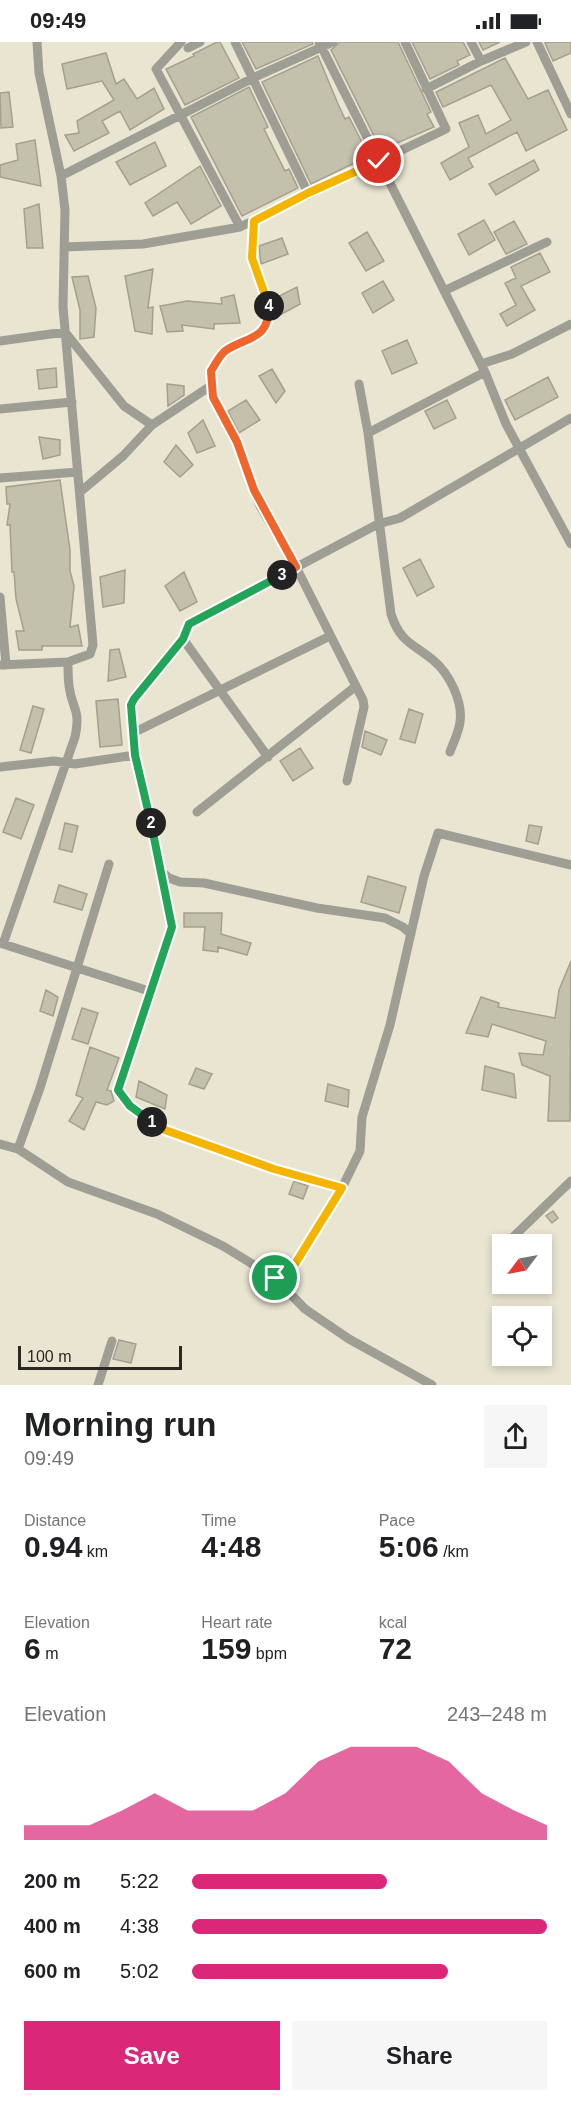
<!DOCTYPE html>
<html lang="en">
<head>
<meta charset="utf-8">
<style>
  body { margin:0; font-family:Helvetica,sans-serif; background:#f6f6f6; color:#202124; height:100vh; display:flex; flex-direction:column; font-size:22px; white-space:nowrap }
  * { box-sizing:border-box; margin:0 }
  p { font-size:20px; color:#757577 }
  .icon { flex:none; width:33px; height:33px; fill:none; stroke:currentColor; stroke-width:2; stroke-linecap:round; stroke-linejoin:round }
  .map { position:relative; height:1343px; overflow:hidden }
  .side { display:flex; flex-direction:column; background:#fff; flex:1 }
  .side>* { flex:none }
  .needle { width:39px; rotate:238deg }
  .fabs { position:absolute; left:492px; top:1192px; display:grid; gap:12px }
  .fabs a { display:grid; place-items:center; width:60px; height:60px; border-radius:0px; background:#fff; box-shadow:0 3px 9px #0003; font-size:30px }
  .scale { position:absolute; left:18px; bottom:15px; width:164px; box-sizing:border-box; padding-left:6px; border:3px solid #2a2921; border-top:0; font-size:16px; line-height:21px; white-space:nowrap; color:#2a2921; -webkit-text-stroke:4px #e9e5d1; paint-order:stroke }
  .pin { position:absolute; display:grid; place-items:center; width:51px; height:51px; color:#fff; margin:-26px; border:3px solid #fff; border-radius:50%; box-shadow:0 2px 6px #0007 }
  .km { position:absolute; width:30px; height:30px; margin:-15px; border-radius:50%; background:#222; color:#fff; font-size:16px; line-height:30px; text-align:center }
  .round { display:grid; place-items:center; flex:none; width:63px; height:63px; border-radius:0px; background:#f6f6f6 }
  .summary { display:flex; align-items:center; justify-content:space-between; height:102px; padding:0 24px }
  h1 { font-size:33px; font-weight:600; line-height:45px }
  .figures { display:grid; grid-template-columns:repeat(3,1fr); gap:9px; height:102px; padding:6px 24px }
  .figures div { display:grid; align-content:center }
  .figures b { font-size:30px; font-weight:600 }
  .figures small { font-size:16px; font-weight:400 }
  .figures p { font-size:16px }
  .chart { height:168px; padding:12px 24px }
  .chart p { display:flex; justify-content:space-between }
  .chart svg { width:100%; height:108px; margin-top:6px; fill:#db2777; opacity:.7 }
  .primary-button { display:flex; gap:12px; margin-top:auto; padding:12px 24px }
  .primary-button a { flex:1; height:69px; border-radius:0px; background:#db2777; color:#fff; font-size:24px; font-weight:600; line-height:69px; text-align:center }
  .primary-button a+a { background:#f6f6f6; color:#202124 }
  ul { padding:0 24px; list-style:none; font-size:20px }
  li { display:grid; grid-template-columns:96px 72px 1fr; align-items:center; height:45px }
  li i { height:15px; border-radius:8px; background:#db2777 }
  .status { display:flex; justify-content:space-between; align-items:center; height:42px; padding:0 30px; background:#fff; direction:ltr }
  .status svg { height:16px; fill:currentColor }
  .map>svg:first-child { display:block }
  .building { fill:#c3c0ac; stroke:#a3a08d; stroke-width:1.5 }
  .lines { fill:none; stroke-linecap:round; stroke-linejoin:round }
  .minor { stroke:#9f9e95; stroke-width:9 }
  .split-1-casing { stroke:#fff; stroke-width:12 }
  .split-2-casing { stroke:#fff; stroke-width:12 }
  .split-3-casing { stroke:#fff; stroke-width:12 }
  .split-4-casing { stroke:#fff; stroke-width:12 }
  .split-5-casing { stroke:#fff; stroke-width:12 }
  .split-1 { stroke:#f5b400; stroke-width:8 }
  .split-2 { stroke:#22a559; stroke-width:8 }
  .split-3 { stroke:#22a559; stroke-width:8 }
  .split-4 { stroke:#f0652b; stroke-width:8 }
  .split-5 { stroke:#f5b400; stroke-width:8 }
</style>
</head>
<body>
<div class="status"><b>09:49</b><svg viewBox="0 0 49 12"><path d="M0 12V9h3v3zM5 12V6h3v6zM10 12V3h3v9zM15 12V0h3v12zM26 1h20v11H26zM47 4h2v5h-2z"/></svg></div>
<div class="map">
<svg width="571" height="1343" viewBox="0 0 571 1343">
  <rect width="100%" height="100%" fill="#e9e5d1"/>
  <!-- building -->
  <path class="building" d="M217 0H220L239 36 185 63 166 27 194 14 193 12Z
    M242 0H312L313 2 256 27Z
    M340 0H398L431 70 427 72 434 85 381 108 331 8Z
    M412 0H463L470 13 457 19 459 23 430 37Z
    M479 0H500L483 8Z
    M548 0H571V11L553 19 545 1Z
    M106 11 116 42 124 37 137 57 154 46 164 67 130 88 120 69 102 79 109 91 74 109 65 93 79 91 77 79 114 58 102 39 67 47 62 22Z
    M318 14 338 62 345 77 349 75 369 114 311 142 262 40Z
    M505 16 528 57 548 48 567 88 526 109 517 90 468 116 473 125 450 138 441 121 469 105 459 81 478 73 486 92 511 78 491 43 443 65 436 50Z
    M249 45 268 85 264 87 285 129 289 127 298 146 242 174 191 75Z
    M9 50 13 85 1 86 0 51Z
    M35 98 41 144 0 135V123L18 118 16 102Z
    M155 100 166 124 130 143 116 120Z
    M534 118 539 128 496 153 489 142Z
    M200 124 221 164 191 182 177 160 153 174 145 161Z
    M39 162 43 206H27L24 167Z
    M484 178 495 198 469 213 458 192Z
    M514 179 527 202 506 212 494 190Z
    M367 190 384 219 366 229 349 201Z
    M282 196 288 212 261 222 259 204Z
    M540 211 550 230 521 244 535 268 507 284 500 272 516 263 505 241 516 236 511 225Z
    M153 227 148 266 153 265 152 292 135 289 125 234Z
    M88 234 96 266 94 295 80 297V268L72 235Z
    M383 239 394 258 373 271 362 251Z
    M297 245 300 262 280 273 273 257Z
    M234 253 240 281 214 282V287L182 283 183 289 167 290 160 264 187 259 222 262 221 256Z
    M407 298 417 321 392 332 382 309Z
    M56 326 57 345 39 347 37 328Z
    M272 327 285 349 276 361 259 334Z
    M548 335 558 355 515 378 505 358Z
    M167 342 184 344V353L168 364Z
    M246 358 260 378 239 391 228 369Z
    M447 358 456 376 434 387 425 369Z
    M203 378 215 404 197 411 188 391Z
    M39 395 60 398V413L43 417Z
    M176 403 193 423 180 435 164 420Z
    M60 438 70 508V529L74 544 70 585 78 583 82 604H42V608H19L16 589H24L16 557 14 530H12L10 483H7L10 462H7L6 445Z
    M420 517 434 545 417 554 403 526Z
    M125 528 124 561 103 565 100 535Z
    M184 530 197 560 180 569 165 544Z
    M119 607 126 635 108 639 110 608Z
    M118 657 122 703 100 705 96 659Z
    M33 664 44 667 31 711 20 708Z
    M409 667 423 672 415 701 400 697Z
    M365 689 387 698 381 713 362 705Z
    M300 706 313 726 293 739 280 719Z
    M16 756 34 763 21 797 3 790Z
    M65 781 78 784 72 810 59 807Z
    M529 783 542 785 538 802 526 799Z
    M368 834 406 845 399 871 361 860Z
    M59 843 87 852 82 868 54 860Z
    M184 871H222L221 892 251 901 247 913 218 905V910L203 908 205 885H184Z
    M571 919 570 1079H548L550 1034 522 1023 519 1011 543 1013 546 999 492 982 488 995 466 991 481 955 499 961 498 965 555 976 559 948Z
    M46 948 58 955 53 974 40 969Z
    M82 966 98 971 88 1002 72 997Z
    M90 1005 119 1016 107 1048 111 1049 114 1059 107 1063 96 1060 84 1088 69 1079 83 1056 76 1053Z
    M485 1024 514 1032 516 1056 482 1048Z
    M196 1026 212 1032 204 1047 189 1042Z
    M139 1039 167 1053 165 1067 136 1055Z
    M328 1042 349 1048 348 1065 325 1059Z
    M294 1139 308 1144 303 1157 289 1152Z
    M553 1169 558 1176 552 1181 546 1174Z
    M119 1298 136 1302 131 1321 113 1317Z"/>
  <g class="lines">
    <!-- minor -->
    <path class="minor" d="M181 0 156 27 240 185
      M235 0 308 151
      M319 0 485 330 506 382 571 502
      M471 0 481 19
      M537 0 571 72
      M188 6 200 0
      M426 47 481 19 526 0
      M61 134 253 36 333 0
      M254 179 252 216 265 249 269 275 259 293 226 309 217 318 211 329 213 355 237 401 260 464 296 525 363 658 364 665 347 739
      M64 205 143 202 240 185 446 87 405 0
      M444 249 547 200
      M0 299 65 290 124 364 152 383
      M481 322 512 312 571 282
      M359 342 368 391 391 572C400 600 412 601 433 618 449 631 463 659 460 680 459 690 453 701 450 710
      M0 367 72 360
      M368 391 485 330
      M0 436 78 430
      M80 450 123 414 152 383 212 343
      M0 555 6 623
      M183 597 268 715
      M0 623 68 620 90 612 93 603 63 265 65 168 61 134 39 31 37 0
      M133 691 330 594
      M0 725 54 719 75 722 135 713
      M197 770 356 644
      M159 827 169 836 180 840 204 841 317 866 385 876 403 885 411 892
      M0 901 149 949
      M3 902 75 695C81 666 72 668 69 644 68 636 68 628 68 620
      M0 1102 18 1107 68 1140 157 1172 223 1204 275 1236 305 1267 349 1297 432 1343
      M18 1107 40 1046 109 822
      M342 1146 274 1127 165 1088 130 1064 118 1048 172 885 135 713 131 663 146 640 183 597 189 582 378 482 400 476 571 376
      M508 1200 571 1139
      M282 1243 342 1146 360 1109 362 1075 390 983 424 834 438 791 571 823
      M98 1343 112 1299"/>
  </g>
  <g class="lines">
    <!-- split-1 casing -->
    <g class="split-1-casing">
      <path id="split-1" d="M152 1080 165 1088 274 1127 342 1146 282 1243 275 1236"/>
    </g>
    <!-- split-2 casing -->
    <g class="split-2-casing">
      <path id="split-2" d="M151 781 172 885 118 1048 130 1064 152 1080"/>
    </g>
    <!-- split-3 casing -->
    <g class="split-3-casing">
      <path id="split-3" d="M151 781 135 713 131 663 134 657 183 597 189 582 282 533"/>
    </g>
    <!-- split-4 casing -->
    <g class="split-4-casing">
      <path id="split-4" d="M269 264C269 299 247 294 225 309 219 314 215 323 211 329L213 355 237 400 254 448 296 525 282 533"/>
    </g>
    <!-- split-5 casing -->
    <g class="split-5-casing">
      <path id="split-5" d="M269 264 252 216 254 179 308 151 379 119"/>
    </g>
    <!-- split-1 -->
    <use href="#split-1" class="split-1"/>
    <!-- split-2 -->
    <use href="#split-2" class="split-2"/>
    <!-- split-3 -->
    <use href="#split-3" class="split-3"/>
    <!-- split-4 -->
    <use href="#split-4" class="split-4"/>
    <!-- split-5 -->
    <use href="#split-5" class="split-5"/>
  </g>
</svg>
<div class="fabs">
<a><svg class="needle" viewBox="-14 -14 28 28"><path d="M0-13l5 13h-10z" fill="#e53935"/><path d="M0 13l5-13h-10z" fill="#757577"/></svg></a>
<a><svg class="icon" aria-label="locate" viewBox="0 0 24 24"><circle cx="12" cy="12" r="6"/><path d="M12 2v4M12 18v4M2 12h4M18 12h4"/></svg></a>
</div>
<div class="scale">100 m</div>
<div class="pin" style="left:275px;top:1236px;background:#1e9e55"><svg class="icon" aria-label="arrive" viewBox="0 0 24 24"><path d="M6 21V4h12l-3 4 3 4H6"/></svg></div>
<div class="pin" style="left:379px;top:119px;background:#d93025"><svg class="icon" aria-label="check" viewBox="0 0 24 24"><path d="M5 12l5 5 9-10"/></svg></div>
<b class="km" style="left:152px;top:1080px">1</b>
<b class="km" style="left:151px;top:781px">2</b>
<b class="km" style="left:282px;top:533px">3</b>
<b class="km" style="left:269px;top:264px">4</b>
</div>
<section class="side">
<div class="summary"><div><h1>Morning run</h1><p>09:49</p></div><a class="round"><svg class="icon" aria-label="share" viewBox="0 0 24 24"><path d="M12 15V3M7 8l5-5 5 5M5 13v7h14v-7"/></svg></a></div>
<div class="figures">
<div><p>Distance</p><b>0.94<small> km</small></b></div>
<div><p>Time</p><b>4:48</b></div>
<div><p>Pace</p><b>5:06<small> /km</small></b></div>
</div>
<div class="figures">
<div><p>Elevation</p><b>6<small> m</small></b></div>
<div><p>Heart rate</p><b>159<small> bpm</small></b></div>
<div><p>kcal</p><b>72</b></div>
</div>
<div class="chart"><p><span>Elevation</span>243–248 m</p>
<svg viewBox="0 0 160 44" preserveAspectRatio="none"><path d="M0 44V38L10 38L20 38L30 32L40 25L50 32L60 32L70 32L80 25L90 12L100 6L110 6L120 6L130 12L140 25L150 32L160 38V44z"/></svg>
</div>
<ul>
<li><b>200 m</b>5:22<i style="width:55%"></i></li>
<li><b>400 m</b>4:38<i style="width:100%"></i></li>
<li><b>600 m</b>5:02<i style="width:72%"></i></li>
</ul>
<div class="primary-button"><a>Save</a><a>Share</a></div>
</section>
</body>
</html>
